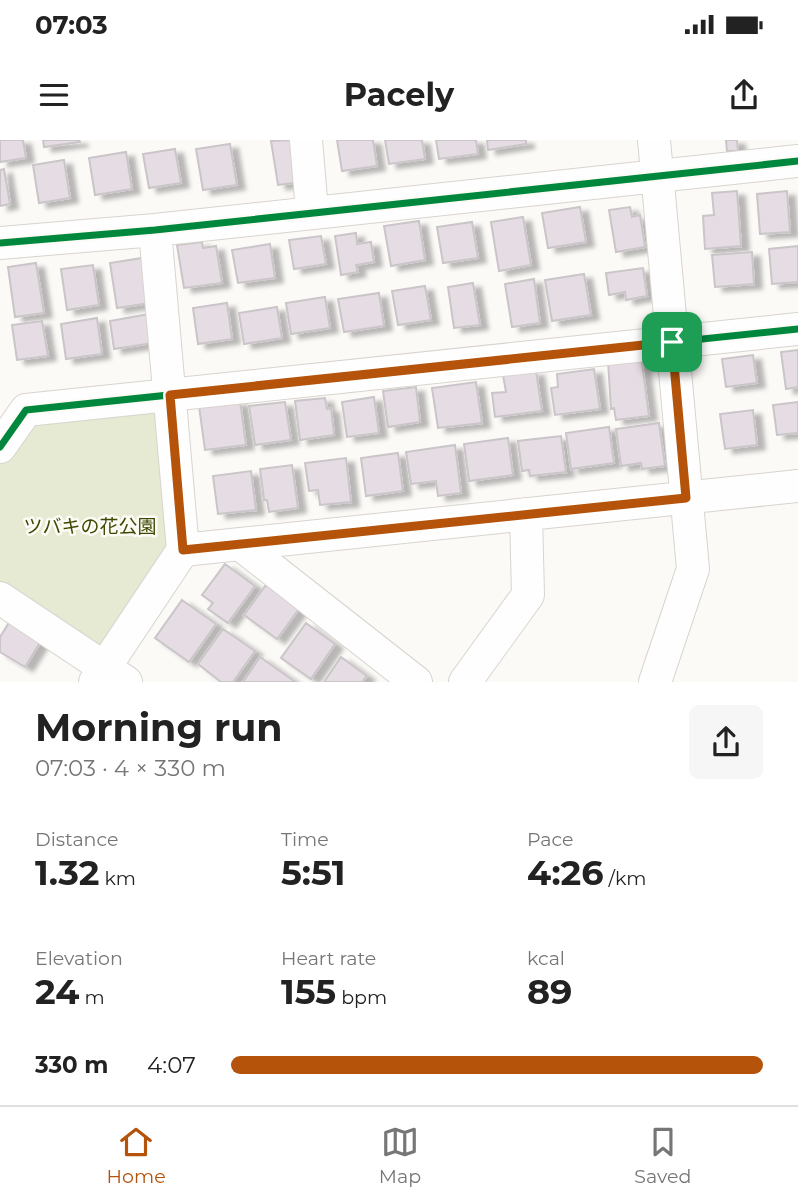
<!DOCTYPE html>
<html lang="en">
<head>
<meta charset="utf-8">
<style>
  body { margin:0; font-family:Montserrat,"Noto Sans JP",sans-serif; background:#f6f6f6; color:#222; height:100vh; display:flex; flex-direction:column; font-size:26px; white-space:nowrap }
  * { box-sizing:border-box; margin:0 }
  p { font-size:23px; color:#767676 }
  .icon { flex:none; width:38px; height:38px; fill:none; stroke:currentColor; stroke-width:2; stroke-linecap:round; stroke-linejoin:round }
  .map { position:relative; height:542px; overflow:hidden }
  .drawer { display:flex; flex-direction:column; background:#fff; flex:1 }
  .drawer>* { flex:none }
  .pin { position:absolute; display:grid; place-items:center; width:60px; height:60px; color:#fff; margin:-30px; border-radius:14px; box-shadow:0 4px 10px #0006 }
  .round { display:grid; place-items:center; flex:none; width:74px; height:74px; border-radius:10px; background:#f6f6f6 }
  .headline { display:flex; align-items:center; justify-content:space-between; height:119px; padding:0 35px }
  h1 { font-size:38px; font-weight:700; line-height:52px }
  .metrics { display:grid; grid-template-columns:repeat(3,1fr); gap:10px; height:119px; padding:7px 35px }
  .metrics div { display:grid; align-content:center }
  .metrics b { font-size:35px; font-weight:700 }
  .metrics small { font-size:19px; font-weight:400 }
  .metrics p { font-size:19px }
  ul { padding:0 35px; list-style:none; font-size:23px }
  li { display:grid; grid-template-columns:112px 84px 1fr; align-items:center; height:52px }
  li i { height:18px; border-radius:9px; background:#b45309 }
  .status { display:flex; justify-content:space-between; align-items:center; height:49px; padding:0 35px; background:#fff; direction:ltr }
  .status svg { height:19px; fill:currentColor }
  header { display:flex; justify-content:space-between; align-items:center; height:91px; padding:0 35px; background:#fff; font-size:32px; font-weight:700 }
  .menu { display:flex; justify-content:space-around; align-items:center; height:98px; border-top:2px solid #e0e0e0; background:#fff; font-size:19px; color:#767676 }
  .menu a { display:grid; justify-items:center; gap:4px }
  .menu .on { color:#b45309 }
  .map>svg:first-child { display:block }
  .green { fill:#e6ead2 }
  .building { fill:#e6dce3; stroke:#cac5c8; stroke-width:2; filter:url(#shadow) }
  .lines { fill:none; stroke-linecap:round; stroke-linejoin:round }
  .minor-casing { stroke:#d8d4ce; stroke-width:34 }
  .minor { stroke:#fffefe; stroke-width:32 }
  .cycleway-casing { stroke:#fdfbf6; stroke-width:11 }
  .cycleway { stroke:#00873e; stroke-width:7 }
  .route-casing { stroke:#fff; stroke-width:14 }
  .route { stroke:#b45309; stroke-width:9 }
  .labels { text-anchor:middle; stroke-width:5; stroke-linejoin:round; paint-order:stroke }
  .park-label { font-size:19px; fill:#3f4800; stroke:#fdfbf6 }
</style>
</head>
<body>
<div class="status"><b>07:03</b><svg viewBox="0 0 49 12"><path d="M0 12V9h3v3zM5 12V6h3v6zM10 12V3h3v9zM15 12V0h3v12zM26 1h20v11H26zM47 4h2v5h-2z"/></svg></div>
<header><svg class="icon" aria-label="menu" viewBox="0 0 24 24"><path d="M4 6h16M4 12h16M4 18h16"/></svg>Pacely<svg class="icon" aria-label="share" viewBox="0 0 24 24"><path d="M12 15V3M7 8l5-5 5 5M5 13v7h14v-7"/></svg></header>
<div class="map">
<svg width="798" height="542" viewBox="0 0 798 542">
  <defs>
    <filter id="shadow"><feDropShadow dx="8" dy="4.5" stdDeviation="2" flood-color="#0004"/></filter>
  </defs>
  <rect width="100%" height="100%" fill="#fcfaf7"/>
  <!-- green -->
  <path class="green" d="M170 255 183 410 105 527 0 458V307L26 270Z"/>
  <!-- building -->
  <path class="building" d="M0 0H23L26 18 0 22Z
    M43 0H79L80 2 44 7Z
    M294 0 301 42 278 45 271 1Z
    M337 0H373L377 26 342 31Z
    M385 0H422L425 19 389 24Z
    M436 0H476L478 14 439 19Z
    M487 0H526V4L488 10Z
    M726 0H737L738 11H727Z
    M230 4 237 45 203 50 196 9Z
    M175 9 181 43 149 48 143 14Z
    M126 12 132 49 95 55 89 18Z
    M64 20 70 58 39 63 33 25Z
    M4 29 10 64 0 66V30Z
    M737 51 741 106 705 109 703 76 714 75 712 53Z
    M787 51 790 92 760 94 757 54Z
    M580 67 586 102 548 108 542 73Z
    M630 67 632 77 640 75 645 107 616 112 609 70Z
    M523 77 531 125 499 131 491 82Z
    M419 81 425 120 391 126 384 86Z
    M472 82 478 118 443 123 437 87Z
    M356 93 357 104 371 102 374 122 356 125 358 132 341 135 335 96Z
    M321 96 326 124 294 129 289 100Z
    M202 102 203 108 216 106 222 143 184 148 177 105Z
    M270 104 275 138 238 143 232 110Z
    M798 106V142L772 144 769 109Z
    M752 112 754 144 715 147 712 115Z
    M142 118 150 163 117 168 110 123Z
    M36 123 44 173 15 177 8 127Z
    M93 125 99 165 67 170 61 129Z
    M643 128 647 156 626 160 625 152 609 155 606 133Z
    M584 134 591 175 552 181 545 140Z
    M534 139 540 183 512 187 505 144Z
    M473 143 480 185 454 188 448 147Z
    M425 146 431 180 398 185 392 151Z
    M379 153 384 186 344 192 338 159Z
    M325 157 330 188 291 194 286 163Z
    M227 163 232 199 198 204 193 168Z
    M277 167 282 198 244 204 239 173Z
    M149 174 153 203 114 209 110 181Z
    M97 178 102 214 66 219 61 184Z
    M42 181 48 216 17 220 12 185Z
    M798 210V247L786 249 781 212Z
    M753 215 757 243 726 247 722 219Z
    M641 216 649 276 616 280 614 268 611 269 608 221Z
    M594 229 600 269 555 275 551 248 558 247 557 234Z
    M536 231 542 271 495 277 492 253 506 252 503 235Z
    M476 242 482 283 438 288 432 248Z
    M416 247 420 282 388 287 383 251Z
    M374 257 379 293 347 297 342 262Z
    M325 258 327 269 331 268 334 295 300 300 295 261Z
    M240 261 246 305 205 310 199 266Z
    M285 262 291 300 255 305 249 266Z
    M798 262V293L777 295 773 265Z
    M753 270 757 305 725 309 720 274Z
    M659 283 665 326 642 329 641 323 621 326 616 289Z
    M609 287 614 323 571 329 566 293Z
    M561 296 566 332 530 336 529 330 522 331 518 301Z
    M508 298 513 335 469 341 464 304Z
    M455 305 461 353 438 356 436 341 411 344 406 312Z
    M398 313 403 351 366 356 361 318Z
    M346 318 351 362 320 365 318 350 309 351 305 323Z
    M292 325 298 368 269 372 267 360H264L260 329Z
    M251 331 256 370 218 374 213 336Z
    M225 424 255 446 228 483 208 469 213 463 202 455Z
    M266 445 299 469 277 499 244 475Z
    M182 460 216 484 189 522 155 498Z
    M10 481 41 501 25 527 0 512V497Z
    M306 483 335 504 311 539 281 518Z
    M223 489 255 511 233 542H221L198 524Z
    M260 517 294 541V542H243Z
    M341 517 367 536 362 542H324Z"/>
  <g class="lines">
    <!-- minor casing -->
    <g class="minor-casing">
      <path id="minor" d="M306 0 312 71
        M654 0 693 429 655 542
        M0 103 155 90 798 21
        M0 307 26 270 798 189
        M240 404 416 542
        M183 410 798 346
        M0 458 126 542
        M95 542 183 410 155 90
        M465 542 528 455 526 374"/>
    </g>
    <!-- minor -->
    <use href="#minor" class="minor"/>
    <!-- cycleway casing -->
    <g class="cycleway-casing">
      <path id="cycleway" d="M0 103 155 90 798 21
        M0 307 26 270 798 189"/>
    </g>
    <!-- cycleway -->
    <use href="#cycleway" class="cycleway"/>
  </g>
  <g class="lines">
    <!-- route casing -->
    <g class="route-casing">
      <path id="route" d="M672 202 686 358 183 410 170 255Z"/>
    </g>
    <!-- route -->
    <use href="#route" class="route"/>
  </g>
  <g class="labels">
    <!-- park labels -->
    <g class="park-label">
      <text x="90" y="393">ツバキの花公園</text>
    </g>
  </g>
</svg>
<div class="pin" style="left:672px;top:202px;background:#1e9e55"><svg class="icon" aria-label="arrive" viewBox="0 0 24 24"><path d="M6 21V4h12l-3 4 3 4H6"/></svg></div>
</div>
<section class="drawer">
<div class="headline"><div><h1>Morning run</h1><p>07:03 · 4 × 330 m</p></div><a class="round"><svg class="icon" aria-label="share" viewBox="0 0 24 24"><path d="M12 15V3M7 8l5-5 5 5M5 13v7h14v-7"/></svg></a></div>
<div class="metrics">
<div><p>Distance</p><b>1.32<small> km</small></b></div>
<div><p>Time</p><b>5:51</b></div>
<div><p>Pace</p><b>4:26<small> /km</small></b></div>
</div>
<div class="metrics">
<div><p>Elevation</p><b>24<small> m</small></b></div>
<div><p>Heart rate</p><b>155<small> bpm</small></b></div>
<div><p>kcal</p><b>89</b></div>
</div>
<ul>
<li><b>330 m</b>4:07<i style="width:100%"></i></li>
</ul>
</section>
<nav class="menu">
<a class="on"><svg class="icon" aria-label="home" viewBox="0 0 24 24"><path d="M3 11l9-7 9 7M6 9v11h12V9"/></svg>Home</a>
<a><svg class="icon" aria-label="map" viewBox="0 0 24 24"><path d="M3 6l6-2 6 2 6-2v14l-6 2-6-2-6 2zM9 4v14M15 6v14"/></svg>Map</a>
<a><svg class="icon" aria-label="saved" viewBox="0 0 24 24"><path d="M7 4h10v16l-5-4-5 4z"/></svg>Saved</a>
</nav>
</body>
</html>
